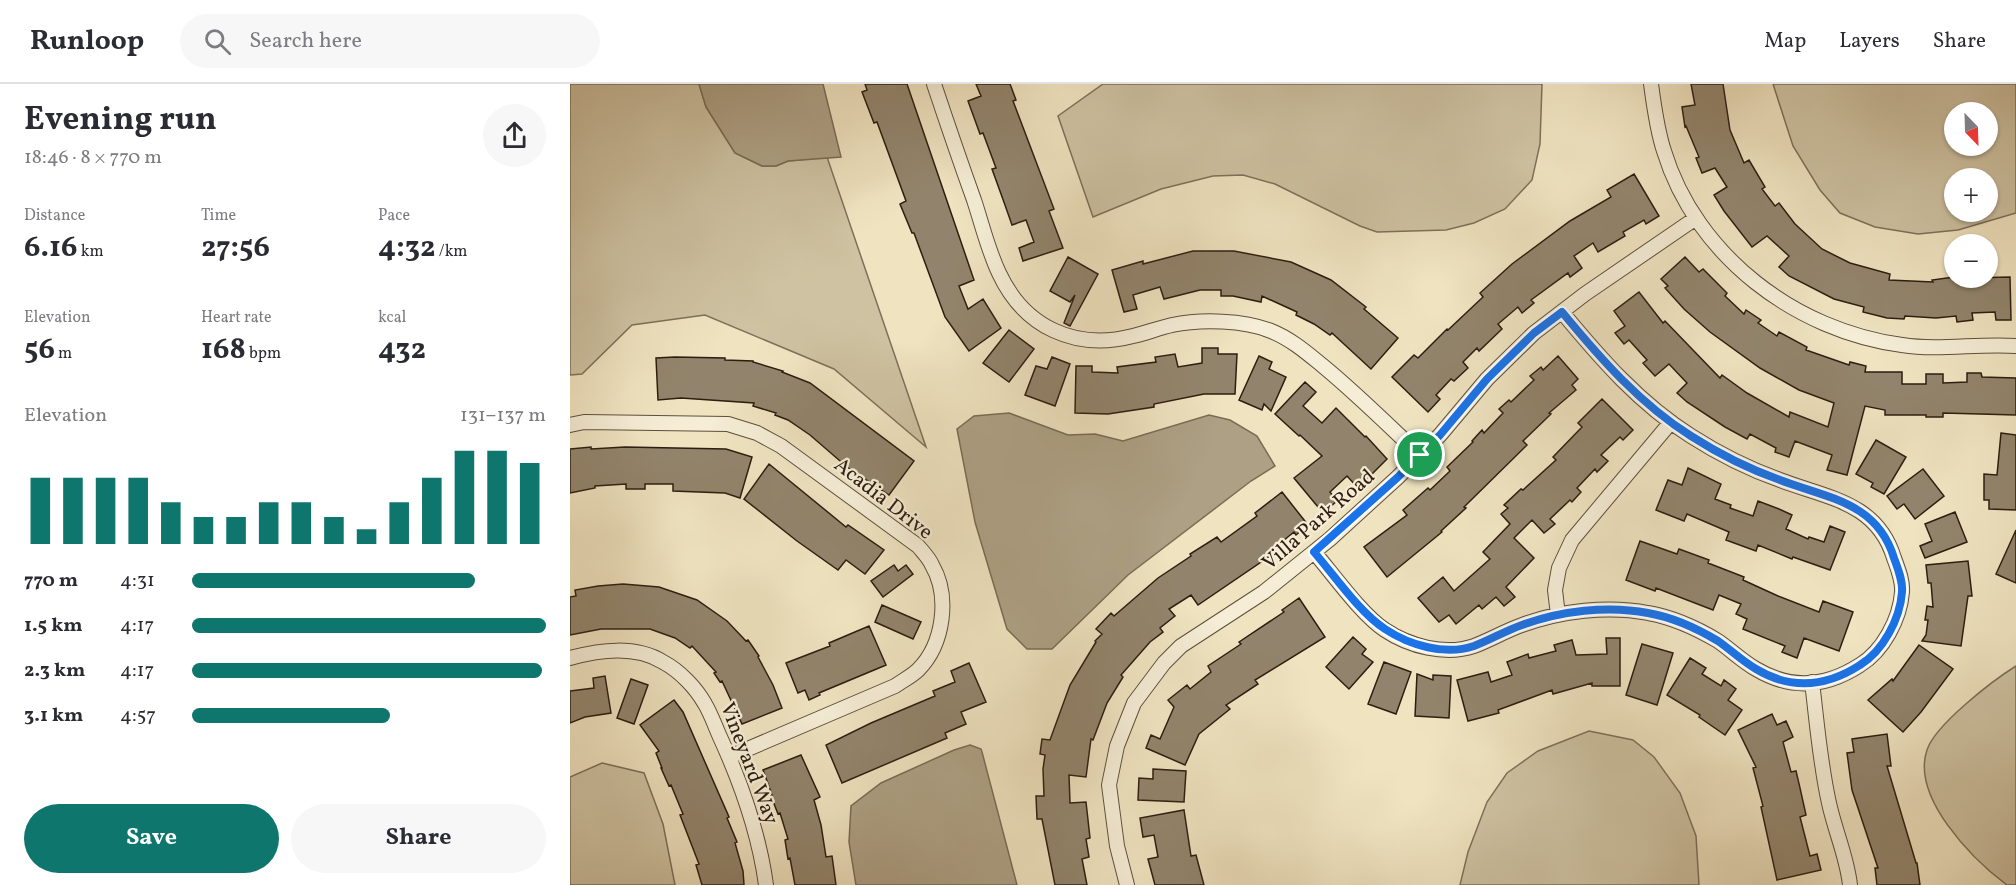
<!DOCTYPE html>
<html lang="en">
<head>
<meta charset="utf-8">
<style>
  body { margin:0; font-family:Vollkorn,serif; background:#f7f7f7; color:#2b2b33; height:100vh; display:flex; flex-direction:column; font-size:22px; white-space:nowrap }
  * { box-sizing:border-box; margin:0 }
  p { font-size:20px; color:#7c7c81 }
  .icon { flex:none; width:33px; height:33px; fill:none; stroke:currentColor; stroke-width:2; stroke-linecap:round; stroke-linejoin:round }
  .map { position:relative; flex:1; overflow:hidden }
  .drawer { display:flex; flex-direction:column; background:#fff; width:570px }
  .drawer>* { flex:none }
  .needle { width:39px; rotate:157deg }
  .fabs { position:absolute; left:1374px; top:18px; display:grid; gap:12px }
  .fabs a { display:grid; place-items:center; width:54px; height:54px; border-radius:50%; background:#fff; box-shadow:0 2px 4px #0004; font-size:30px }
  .pin { position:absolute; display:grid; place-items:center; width:51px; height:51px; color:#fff; margin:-26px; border:3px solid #fff; border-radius:50%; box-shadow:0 2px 6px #0007 }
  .round { display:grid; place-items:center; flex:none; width:63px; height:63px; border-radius:32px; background:#f7f7f7 }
  .overview { display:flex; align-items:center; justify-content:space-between; height:102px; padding:0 24px }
  h1 { font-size:33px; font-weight:700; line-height:45px }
  .stats { display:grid; grid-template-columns:repeat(3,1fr); gap:9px; height:102px; padding:6px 24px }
  .stats div { display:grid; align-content:center }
  .stats b { font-size:30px; font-weight:700 }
  .stats small { font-size:16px; font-weight:400 }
  .stats p { font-size:16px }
  .chart { height:168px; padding:12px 24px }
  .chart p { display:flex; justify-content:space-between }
  .chart svg { width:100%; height:108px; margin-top:6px; stroke:#0f766e; stroke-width:6 }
  .button { display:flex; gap:12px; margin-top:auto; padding:12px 24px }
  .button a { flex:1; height:69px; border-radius:36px; background:#0f766e; color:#fff; font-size:24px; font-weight:700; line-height:69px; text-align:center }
  .button a+a { background:#f7f7f7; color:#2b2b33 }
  ul { padding:0 24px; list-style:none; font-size:20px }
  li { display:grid; grid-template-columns:96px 72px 1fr; align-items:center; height:45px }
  li i { height:15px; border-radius:8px; background:#0f766e }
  header { display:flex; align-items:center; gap:36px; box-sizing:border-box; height:84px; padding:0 30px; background:#fff; border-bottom:2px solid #e1e1e2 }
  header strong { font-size:28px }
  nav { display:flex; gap:33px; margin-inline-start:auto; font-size:21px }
  .search { width:420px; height:54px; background:#f7f7f7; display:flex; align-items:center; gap:15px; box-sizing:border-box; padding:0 21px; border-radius:33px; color:#7c7c81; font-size:22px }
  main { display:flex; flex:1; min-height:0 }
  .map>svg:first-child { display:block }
  .green { fill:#cec2a2; stroke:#7e705a; stroke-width:1.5; fill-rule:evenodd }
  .water { fill:#ada084; stroke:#7a6c56; stroke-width:1.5 }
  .building { fill:#92846c; stroke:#2d1e11; stroke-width:1.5 }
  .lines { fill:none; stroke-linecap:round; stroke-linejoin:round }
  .minor-casing { stroke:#5e4f3d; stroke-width:16 }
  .minor { stroke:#f5edd6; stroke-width:14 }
  .route-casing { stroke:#fff; stroke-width:12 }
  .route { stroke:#1a73e8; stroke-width:8 }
  .labels { text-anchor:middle; stroke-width:4.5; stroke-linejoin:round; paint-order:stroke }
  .street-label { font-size:21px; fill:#2d1e11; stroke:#f5edd6 }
</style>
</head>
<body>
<header>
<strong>Runloop</strong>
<div class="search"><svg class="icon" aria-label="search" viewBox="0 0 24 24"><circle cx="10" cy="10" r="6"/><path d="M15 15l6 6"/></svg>Search here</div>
<nav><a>Map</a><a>Layers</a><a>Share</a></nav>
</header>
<main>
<section class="drawer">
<div class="overview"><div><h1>Evening run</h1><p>18:46 · 8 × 770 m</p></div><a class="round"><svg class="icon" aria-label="share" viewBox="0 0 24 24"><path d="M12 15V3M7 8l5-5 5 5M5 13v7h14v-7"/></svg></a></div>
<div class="stats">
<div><p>Distance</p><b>6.16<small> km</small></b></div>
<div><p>Time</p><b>27:56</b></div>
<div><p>Pace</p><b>4:32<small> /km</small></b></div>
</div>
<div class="stats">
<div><p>Elevation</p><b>56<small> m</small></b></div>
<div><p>Heart rate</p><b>168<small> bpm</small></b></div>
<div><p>kcal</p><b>432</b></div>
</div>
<div class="chart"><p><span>Elevation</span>131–137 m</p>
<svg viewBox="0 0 160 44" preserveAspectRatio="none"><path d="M5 44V17M15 44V17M25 44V17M35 44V17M45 44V27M55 44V33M65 44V33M75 44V27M85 44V27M95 44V33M105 44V38M115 44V27M125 44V17M135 44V6M145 44V6M155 44V11"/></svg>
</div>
<ul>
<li><b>770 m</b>4:31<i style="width:80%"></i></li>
<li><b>1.5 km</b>4:17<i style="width:100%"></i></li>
<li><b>2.3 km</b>4:17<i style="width:99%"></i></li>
<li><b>3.1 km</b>4:57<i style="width:56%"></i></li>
</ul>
<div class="button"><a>Save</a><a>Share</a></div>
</section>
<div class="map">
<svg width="1446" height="801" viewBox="0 0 1446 801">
  <rect width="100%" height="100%" fill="#efe3c0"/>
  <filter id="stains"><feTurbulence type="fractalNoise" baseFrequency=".00333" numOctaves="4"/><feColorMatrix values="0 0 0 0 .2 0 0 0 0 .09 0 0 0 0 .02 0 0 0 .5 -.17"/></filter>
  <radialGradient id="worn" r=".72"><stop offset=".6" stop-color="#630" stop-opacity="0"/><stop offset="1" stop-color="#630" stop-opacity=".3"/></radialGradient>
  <!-- green -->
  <path class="green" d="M0 0H129L136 23 165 69 192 82H206L218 77 257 73 356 363 264 285 135 231 62 241 12 290 0 291Z
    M533 0H972L970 60 962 96 935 125 904 139 876 146 807 148 790 142 705 100 673 91 643 92 591 105 523 133 488 32Z
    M1203 0H1446V129L1388 146 1348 150 1305 143 1270 129 1250 106 1223 62ZM1384 28H1418V62H1384ZM1384 94H1418V128H1384Z
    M1446 582V801H1437C1402 775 1341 713 1357 666 1365 641 1422 597 1446 582Z
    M1019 647 1063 656 1084 673 1110 709 1126 752 1129 801H890L898 768 917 718 937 689 968 667Z
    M32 679 74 689 93 740 105 801H0V693Z"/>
  <!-- water -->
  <path class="water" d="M129 0H253L271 73 218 77 206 82H192L165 69 136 23Z
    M439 329 498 351 525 350 553 357 639 331 660 336 687 352 705 382 681 397 558 491 482 565H457L437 545 405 438 387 345 404 332Z
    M400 661 411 665 412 668 447 801H286L279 758 281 722 311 699 384 666Z"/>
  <!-- building -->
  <path class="building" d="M295 0H337L404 196 389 202 398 225 413 215 431 244 399 267 375 233 344 149H342L330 120 336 117 307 38 304 39 292 8 297 6Z
    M406 0H440L446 16 443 17 484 125 479 127 493 164 453 177 449 164 464 158 456 136 442 141 435 121 422 85 426 84 413 49 410 50 398 17 411 12Z
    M1121 0H1153L1160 46 1174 79 1179 76 1195 103 1192 105 1205 122 1209 119 1225 140 1252 165 1280 179 1320 190 1319 196 1363 198 1362 196 1384 193 1397 194 1440 193 1441 236H1426L1425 228 1402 229 1403 236 1387 238 1386 232 1366 234 1335 232 1334 235 1317 234 1293 228 1294 223 1264 215 1219 192 1209 183 1219 172 1197 152 1182 163 1154 127 1144 111 1157 103 1145 84 1132 89 1126 74 1129 73 1116 42 1115 43 1112 23 1125 21Z
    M1064 90 1089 132 1076 140 1074 136 1053 148 1055 152 1028 168 1023 159 1004 172 1012 184 1000 193 998 189 961 216 964 219 952 229 948 223 928 240 932 245 909 267 907 264 893 278 898 284 884 297 881 295 866 311 870 315 858 328 822 293 844 271 848 274 877 245 878 246 913 213 910 209 942 180 1000 137 1041 113 1037 106Z
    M623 167H664L721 178 761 196 796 223 794 225 828 254 801 285 762 249 760 251 744 240 726 231 727 228 692 212 691 218 663 212H651V206H630L594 215 590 203 563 211 567 225 554 228 542 186 573 177V180Z
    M498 173 528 190 500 242 494 239 505 211 500 218 480 207Z
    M1115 173 1129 188 1133 185 1157 209 1155 212 1174 230 1176 226 1191 236 1188 239 1207 252 1209 248 1237 263 1236 266 1279 281 1280 278 1296 282 1295 288H1332V300H1356V290H1373V299L1397 298V289H1411L1412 293 1446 294V331L1373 329V333H1356V331H1315V326L1295 322 1277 391 1257 386 1262 371 1225 357 1219 373 1205 368 1206 364 1180 350 1177 355 1155 343 1117 318 1107 309 1117 299 1099 280 1085 292 1073 279 1077 276 1059 256 1054 260 1045 249 1055 242 1044 227 1069 208 1093 239 1095 237 1150 294 1152 291 1177 309 1219 333 1220 328 1258 343 1264 319 1229 306 1190 284 1140 248 1114 225 1095 204 1098 202 1091 195Z
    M439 246 464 265 439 298 413 279Z
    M632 264H648V270H667L665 310H634L584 320V323L538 330 505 329 506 282H522V288L548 289 547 283 586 278 585 273 605 270 608 283 632 279Z
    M689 272 702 278 699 285 716 293 701 327 694 320 692 326 669 316Z
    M988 272 1008 295 1002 301 1006 306 979 329 981 330 953 357 957 361 894 423 896 424 871 447 872 448 817 493 794 463 837 431 833 426 858 404 860 406 880 387 877 383 903 358 902 357 912 346 914 349 933 329 929 325 939 316 941 318 964 296 960 292 971 283 973 286Z
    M105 273 155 274V276L183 277V278L213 287 212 288 240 299 344 377 319 411 277 383 240 351 218 336 205 331 206 329 183 322 184 319 111 314 88 316 86 274Z
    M482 273 500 280 485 322 455 311 466 282 477 285Z
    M735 298 746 308 733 322 752 339 766 324 795 353 796 352 817 375 788 404 777 392 760 408 767 417 753 429 724 394 752 372 730 351 729 352 705 330Z
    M1032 315 1063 346 1053 356 1050 353 1031 371 1038 377 1027 388 1025 385 1007 404 1011 408 1002 418 1000 416 980 435 985 440 974 449 962 436 944 454 964 474 936 503 945 513 934 522 926 513 912 525 909 521 886 540 879 531 869 538 848 514 873 493 884 507 920 475 913 468 940 440 931 430 938 424 934 421 951 405 953 406 986 376 983 373 1012 343 1008 339Z
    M1431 349 1446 351V426L1419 425V416H1414V390L1427 391Z
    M1306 356 1336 373 1314 410 1301 403 1303 399 1286 390Z
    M21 363V365L55 363 156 365 182 373 170 414 155 409 103 407V400H75V405H56V400L25 402V404L0 409V365Z
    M199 380 276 443 278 441 314 466 295 490 276 476 268 486 227 457 174 415Z
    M1118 384 1151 400 1145 415 1161 421 1160 424 1183 432 1188 417 1209 425 1222 431 1216 445 1238 455 1239 453 1254 458 1260 442 1275 448 1260 486 1223 473 1222 475 1188 461 1186 467 1156 456 1159 448 1117 430 1114 437 1086 426 1098 396 1112 401Z
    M1353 385 1374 412 1345 435 1334 420 1327 425 1317 412Z
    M712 408 738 441 726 451 724 448 703 465 706 468 628 521 621 511 599 525 605 532 590 544 593 548 580 558 551 591 553 593 537 619 523 656 521 655 516 693 499 691 500 719 516 718 520 754 516 755 519 773 512 775 517 801H485L472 735H467L466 712H474L473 685 475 671 470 670 472 655 480 656 500 601 526 558 525 557 532 550 526 545 541 529 544 532 588 494 621 472 620 470 647 453 651 458 687 432 685 429Z
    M1385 428 1397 458 1355 474 1350 462 1362 457 1355 440Z
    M1446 446V499L1426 490Z
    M1070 457 1107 470 1109 465 1139 476 1138 479 1174 493 1173 496 1208 512 1249 528 1253 517 1283 528 1269 567 1234 554 1227 574 1212 568 1215 562 1173 545 1177 535 1166 530 1171 520 1149 511 1143 526 1086 504 1085 507 1056 496Z
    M1398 477 1402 512H1398L1391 562 1352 557 1356 551 1358 536H1355L1357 522 1363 523 1361 499H1358L1356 481Z
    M324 481 328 487 336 481 343 490 313 513 301 497Z
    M53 500 89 503 127 516 157 537 176 557 178 556 189 572 188 573 203 601 212 624 172 640 152 597 150 598 144 589 146 588 122 562 120 564 105 554 80 545H31L0 551V513L6 512 5 506 28 502Z
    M729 514 755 553 685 596 688 600 656 621 660 625 629 650 615 681 576 664 581 651 590 655 604 623 598 616 617 601 620 605 641 588 638 582 671 560 669 558 714 528 712 526Z
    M312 521 351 538 343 555 305 538Z
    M299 542 316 581 249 609 250 611 239 616 235 606 228 609 216 579 260 562 259 559Z
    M783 553 796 565 792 570 803 578 779 605 756 583Z
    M1036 554H1050V602H1022V599L983 610 982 606 928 626 929 629 898 637 887 596 918 588 921 598 942 591 937 578 958 570 959 574 986 567 984 561 1002 556 1006 571 1037 570Z
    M1072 560 1103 569 1087 621 1056 611Z
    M1349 561 1383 585 1351 628 1333 648 1298 616 1322 595 1323 597Z
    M1120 574 1136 584 1132 590 1151 602 1154 596 1166 605 1158 616 1172 626 1155 651 1129 633 1130 631 1097 611Z
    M814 578 841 588 826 630 798 620Z
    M399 579 416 618 391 628 396 640 375 649 377 654 272 699 256 661 301 639 365 612 363 607 385 598 381 587Z
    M847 590 863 596V591L881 592 879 634 845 632Z
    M35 592 41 629 15 633 0 639V607L24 604 23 594Z
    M61 595 78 601 64 640 47 634Z
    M104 616 113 628 159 733 157 734 167 758 165 759 173 787 174 801H132L126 781 129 780 110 731 113 730 101 701 99 702 91 684H92L86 669 89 667 70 641Z
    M1202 630 1207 641 1216 637 1223 653 1213 658 1221 688 1226 687 1230 704 1236 731 1230 733 1240 772 1247 770 1251 786 1207 796 1191 723 1193 722 1183 684 1186 683 1168 646Z
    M1317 650 1321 682H1317L1346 779H1347L1350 801H1307L1305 784H1308L1282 706 1277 669 1284 668 1282 655Z
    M231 671 250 713 244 716 251 741 256 773 262 772 266 801H225L220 774 218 775 215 756 218 755 210 729 208 730 201 712 202 711 193 686Z
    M583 685 616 687 614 718 568 716 569 694 583 695Z
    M614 726 621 772 626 771 634 801H585L578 775 588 773 584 751 573 753 570 734Z"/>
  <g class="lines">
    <!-- minor casing -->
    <g class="minor-casing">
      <path id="minor" d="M364 0C377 39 390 77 404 116 412 140 418 166 429 189 454 243 505 267 563 252 576 249 589 244 602 241 631 235 674 236 701 247 721 255 737 269 753 282 787 310 818 341 850 371
        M1081 0C1084 22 1087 46 1094 67 1126 172 1226 247 1332 261 1370 267 1408 259 1446 262
        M0 341 14 338 158 340 187 349 211 362 348 462C353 468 359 474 362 481 380 512 374 560 348 586 342 592 332 597 325 602L159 673
        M744 468C763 490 791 530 815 546 839 562 875 572 904 562 920 556 935 547 952 541 990 527 1038 521 1078 529 1101 533 1128 545 1148 557 1161 566 1172 577 1186 585 1221 606 1256 603 1290 581 1313 567 1330 535 1332 508 1333 497 1328 485 1324 474 1307 418 1257 414 1210 396 1179 385 1149 370 1121 352 1070 320 1030 274 992 228
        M988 531 985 506 989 484 1002 456 1101 338
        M0 574C30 566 65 561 93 578 110 587 126 604 135 620 141 630 145 642 150 653 172 701 189 749 196 801
        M1242 598C1247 639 1250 679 1259 719 1265 747 1277 773 1280 801
        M557 801 547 762 539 701 547 662 564 619 594 579 611 562 694 508 760 455 828 393 870 351 917 295 964 249 1015 210 1126 134"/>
    </g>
    <!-- minor -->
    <use href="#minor" class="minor"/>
  </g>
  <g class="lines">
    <!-- route casing -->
    <g class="route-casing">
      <path id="route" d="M992 228C1030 274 1070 320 1121 352 1149 370 1179 385 1210 396 1257 414 1307 418 1324 474 1328 485 1333 497 1332 508 1330 535 1313 567 1290 581 1256 603 1221 606 1186 585 1172 577 1161 566 1148 557 1128 545 1101 533 1078 529 1038 521 990 527 952 541 935 547 920 556 904 562 875 572 839 561 815 545 790 529 764 491 744 468L828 393 870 351 917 295 964 249Z"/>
    </g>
    <!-- route -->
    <use href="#route" class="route"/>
  </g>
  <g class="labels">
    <!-- street labels -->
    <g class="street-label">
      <text transform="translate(314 414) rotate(38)" y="7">Acadia Drive</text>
      <text transform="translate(748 435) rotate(-41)" y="7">Villa Park Road</text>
      <text transform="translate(180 679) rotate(69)" y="7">Vineyard Way</text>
    </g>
  </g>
  <rect width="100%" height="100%" filter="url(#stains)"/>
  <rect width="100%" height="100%" fill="url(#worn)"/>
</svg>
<div class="fabs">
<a><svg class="needle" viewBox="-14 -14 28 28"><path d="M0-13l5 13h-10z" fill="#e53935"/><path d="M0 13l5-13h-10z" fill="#7c7c81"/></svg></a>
<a>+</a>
<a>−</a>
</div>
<div class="pin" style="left:850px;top:371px;background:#1e9e55"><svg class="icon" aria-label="arrive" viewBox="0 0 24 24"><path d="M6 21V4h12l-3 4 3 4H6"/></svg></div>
</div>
</main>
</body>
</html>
